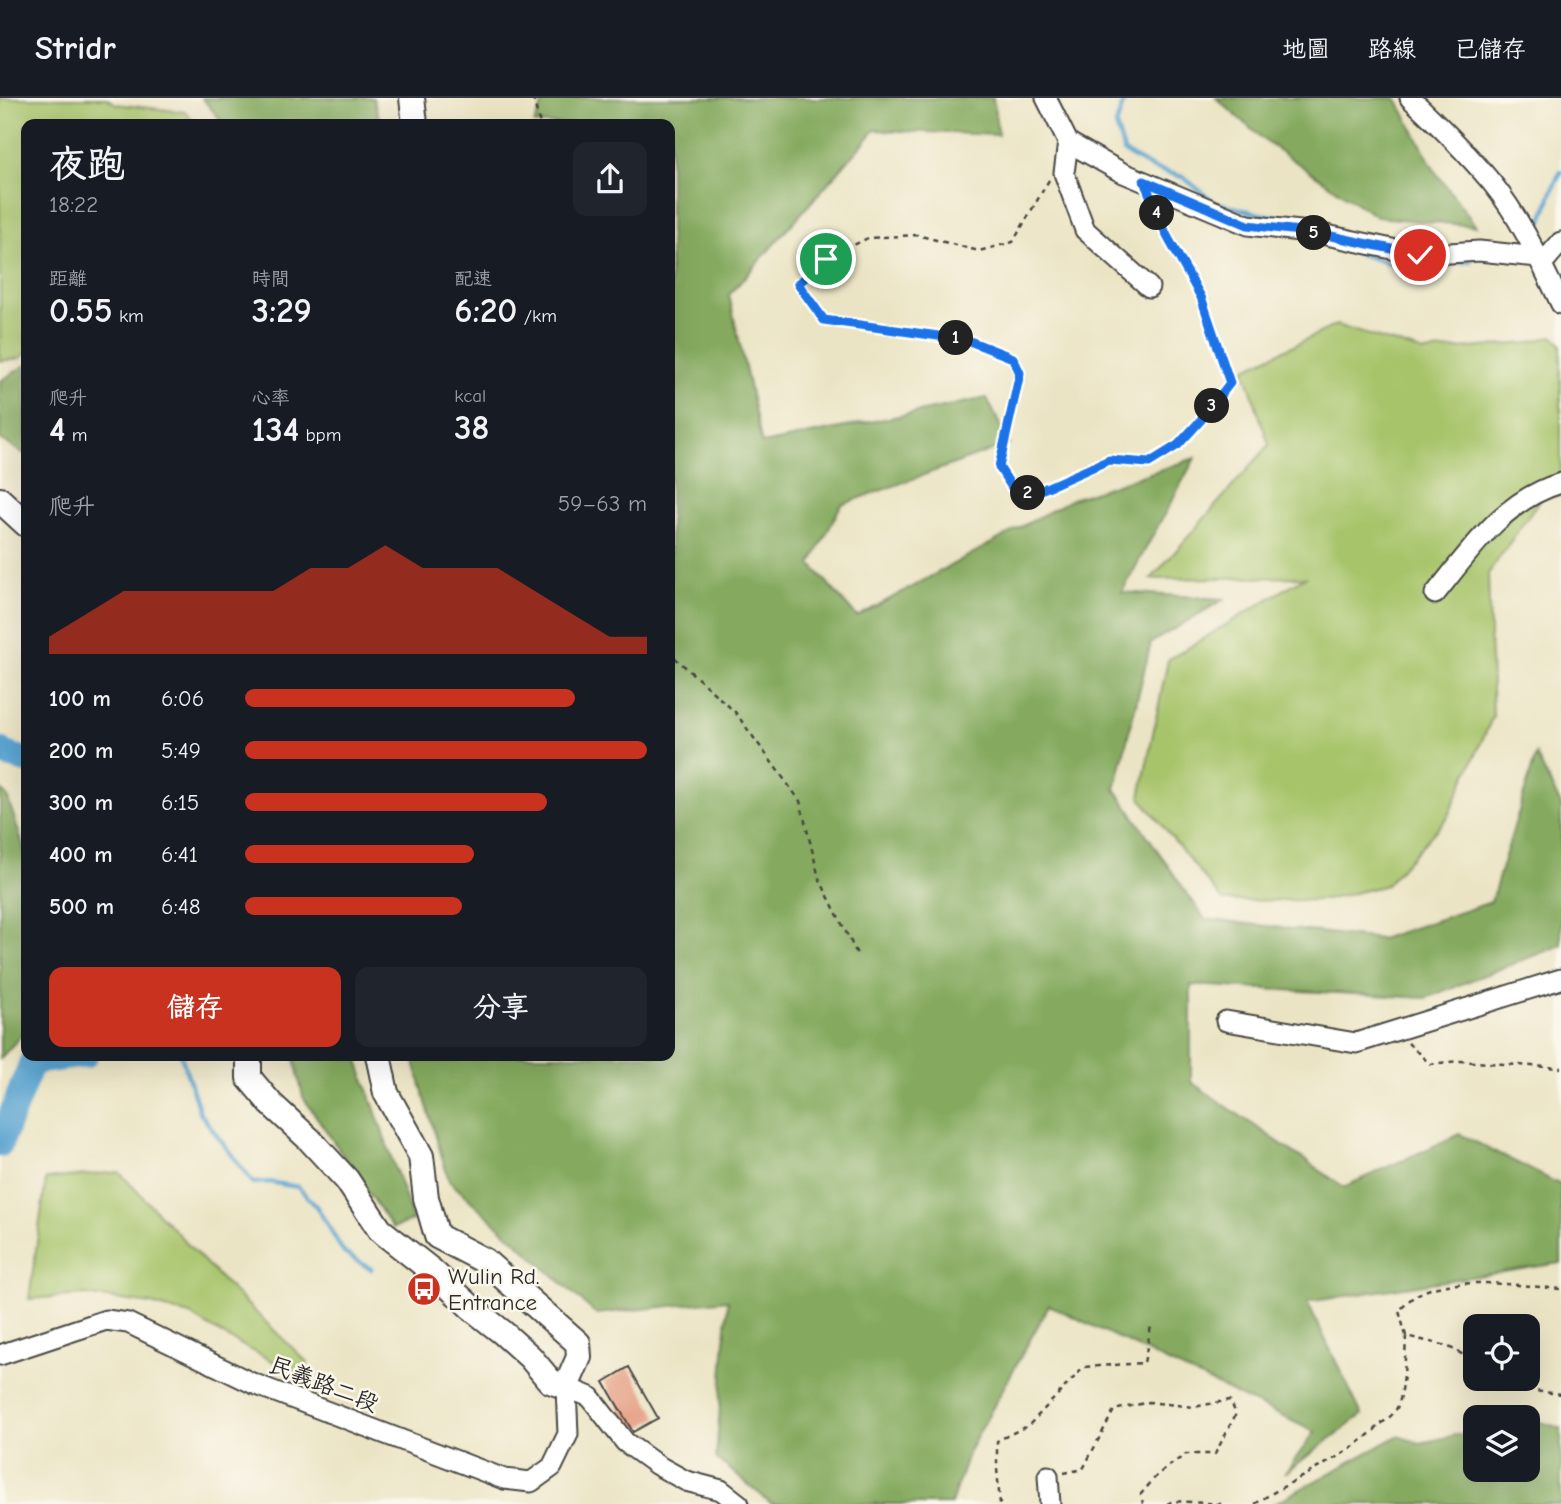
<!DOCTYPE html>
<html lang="zh-TW">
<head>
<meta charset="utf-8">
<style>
  body { margin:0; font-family:"Comic Neue","LXGW WenKai TC",sans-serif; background:#20242c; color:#f1f3f6; height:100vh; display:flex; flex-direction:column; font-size:26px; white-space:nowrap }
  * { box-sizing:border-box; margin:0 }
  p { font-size:23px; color:#9ea1a6 }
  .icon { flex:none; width:38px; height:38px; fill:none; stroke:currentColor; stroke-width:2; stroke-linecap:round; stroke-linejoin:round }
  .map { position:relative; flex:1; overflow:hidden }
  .details { position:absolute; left:21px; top:21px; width:654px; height:942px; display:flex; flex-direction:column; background:#171b24; border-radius:14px; box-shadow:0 7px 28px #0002 }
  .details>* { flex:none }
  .fabs { position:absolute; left:1463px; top:1216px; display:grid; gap:14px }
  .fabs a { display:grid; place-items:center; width:77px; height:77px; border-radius:14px; background:#171b24; box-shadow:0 7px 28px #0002; font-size:35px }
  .pin { position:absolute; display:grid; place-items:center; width:60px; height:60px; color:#fff; margin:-30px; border:4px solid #fff; border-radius:50%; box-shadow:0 2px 7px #0007 }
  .km { position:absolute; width:35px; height:35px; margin:-18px; border-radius:50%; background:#222; color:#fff; font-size:19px; line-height:35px; text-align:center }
  .round { display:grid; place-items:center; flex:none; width:74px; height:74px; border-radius:14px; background:#20242c }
  .head { display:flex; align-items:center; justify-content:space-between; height:119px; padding:0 28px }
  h1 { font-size:38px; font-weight:700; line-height:52px }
  .figures { display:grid; grid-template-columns:repeat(3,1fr); gap:10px; height:119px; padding:7px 28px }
  .figures div { display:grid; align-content:center }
  .figures b { font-size:35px; font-weight:700 }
  .figures small { font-size:19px; font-weight:400 }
  .figures p { font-size:19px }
  .chart { height:196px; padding:14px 28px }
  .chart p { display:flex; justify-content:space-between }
  .chart svg { width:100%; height:126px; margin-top:7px; fill:#c8321e; opacity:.7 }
  .cta { display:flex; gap:14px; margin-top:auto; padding:14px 28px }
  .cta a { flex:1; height:80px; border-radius:14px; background:#c8321e; color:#fff; font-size:28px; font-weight:700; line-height:80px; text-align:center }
  .cta a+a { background:#20242c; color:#f1f3f6 }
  ul { padding:0 28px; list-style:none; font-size:23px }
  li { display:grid; grid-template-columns:112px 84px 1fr; align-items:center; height:52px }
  li i { height:18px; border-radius:9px; background:#c8321e }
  header { display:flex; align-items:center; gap:42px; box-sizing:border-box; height:98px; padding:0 35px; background:#171b24; border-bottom:2px solid #363941 }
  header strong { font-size:33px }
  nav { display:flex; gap:38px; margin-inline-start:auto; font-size:24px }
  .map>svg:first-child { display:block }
  .green { fill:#a7c46b; stroke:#69784b; stroke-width:2 }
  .forest { fill:#85aa5f; stroke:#586a45; stroke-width:2 }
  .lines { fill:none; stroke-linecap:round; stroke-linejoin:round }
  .stream { stroke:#58a3d0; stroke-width:4.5 }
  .river { stroke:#58a3d0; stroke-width:26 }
  .building { fill:#e4967a }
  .minor-casing { stroke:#484742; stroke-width:23 }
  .major-casing { stroke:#484742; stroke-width:28 }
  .path { stroke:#484742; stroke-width:2.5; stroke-dasharray:5 5; stroke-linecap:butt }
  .minor { stroke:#fff; stroke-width:19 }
  .major { stroke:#fff; stroke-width:24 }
  .route-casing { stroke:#fff; stroke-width:14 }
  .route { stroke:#1a73e8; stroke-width:9 }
  .labels { text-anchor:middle; stroke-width:5; stroke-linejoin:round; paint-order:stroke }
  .poi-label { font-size:23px; fill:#2b2b2b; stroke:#fbf7ec; text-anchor:start }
  .street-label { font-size:23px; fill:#2b2b2b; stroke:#fbf7ec }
</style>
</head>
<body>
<header>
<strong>Stridr</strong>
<nav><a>地圖</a><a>路線</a><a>已儲存</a></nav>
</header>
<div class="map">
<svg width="1561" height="1406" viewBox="0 0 1561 1406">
  <rect width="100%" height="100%" fill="#fbf7ec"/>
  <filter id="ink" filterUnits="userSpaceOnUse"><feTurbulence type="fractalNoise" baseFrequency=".0143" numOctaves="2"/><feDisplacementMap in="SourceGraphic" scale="14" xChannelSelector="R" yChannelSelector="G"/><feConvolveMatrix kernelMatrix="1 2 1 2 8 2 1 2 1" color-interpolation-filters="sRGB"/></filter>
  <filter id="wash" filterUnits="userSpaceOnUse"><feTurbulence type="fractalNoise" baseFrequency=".00686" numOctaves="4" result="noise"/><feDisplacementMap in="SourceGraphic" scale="28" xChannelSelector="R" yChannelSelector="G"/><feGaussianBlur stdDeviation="1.57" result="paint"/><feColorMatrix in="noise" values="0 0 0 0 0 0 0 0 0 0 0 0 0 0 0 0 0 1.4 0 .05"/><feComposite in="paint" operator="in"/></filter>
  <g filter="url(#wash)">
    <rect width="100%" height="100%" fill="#ebe4c4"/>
    <!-- green -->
    <path class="green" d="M0 0H107L116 6 185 14 197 26H26V255L21 260 0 263Z
      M1336 227 1424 254 1527 245 1553 238 1561 246V397L1540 401 1488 476 1493 618 1447 720 1386 787 1326 802 1223 803 1140 699 1168 562 1305 479 1151 481 1269 347 1244 271Z
      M119 1074 219 1179 308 1265 301 1278 228 1240 190 1217 151 1206 85 1197 29 1201 46 1081Z"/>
    <!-- forest -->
    <path class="forest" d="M202 0H373L379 19 376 26H224Z
      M545 0H993L998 37 875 32 729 197 762 346 987 300 1009 346 841 407 811 466 857 519 1072 401 1195 360 1122 494 1224 501 1151 545 1115 691 1205 821 1380 841 1491 804 1536 657 1561 707V847L1426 900 1191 887V984L1344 1089 1460 1036 1561 1087V1165L1307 1204 1362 1317 1285 1375 1315 1334 1049 1207 969 1353 951 1406H772L716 1360 728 1202 596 1216 449 1083 412 957H670V26H534Z
      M1216 0H1396L1435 73 1476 128 1377 119 1265 43Z
      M26 267V357L0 341V283Z
      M0 691 7 698 26 756V932L0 961Z
      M294 957H356L413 1122 393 1130 303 999Z
      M1533 1322 1561 1330V1406H1273L1398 1338 1420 1345 1475 1333V1372H1528V1323Z"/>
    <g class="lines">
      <!-- stream -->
      <path class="stream" d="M1125 0 1116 27 1124 54 1154 71 1183 79 1213 103
        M1222 106 1259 116 1294 121
        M1534 139 1537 137 1556 82 1561 74
        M1343 150 1393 167 1421 170 1470 163
        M181 957 200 1015 253 1085 269 1084 298 1089 316 1108 344 1155 371 1171"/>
      <!-- river -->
      <path class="river" d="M0 652 2 655 26 662
        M0 1046 32 964 85 957"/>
    </g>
    <g id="blocks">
      <!-- building -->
      <path class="building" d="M629 1269 658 1320 633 1334 604 1284Z"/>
    </g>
  </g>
  <g filter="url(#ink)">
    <use href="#blocks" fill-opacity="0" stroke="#484742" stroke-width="2"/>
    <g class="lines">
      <!-- minor casing -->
      <g class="minor-casing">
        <path id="minor" d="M1046 0 1068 44 1121 74 1248 127 1317 135 1420 157 1479 153 1538 159
          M1410 0C1439 27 1467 55 1492 85 1521 121 1541 165 1561 206
          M1068 44 1064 75 1085 132 1149 189
          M1542 166 1561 144
          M1435 496C1471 452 1503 402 1561 385
          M1226 923 1356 945 1561 881
          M0 1257 106 1222 128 1225 252 1285 504 1381 531 1384 552 1369 568 1336 566 1289 590 1299 625 1344 657 1367 686 1383 721 1392 739 1406
          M1048 1378 1050 1406"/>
      </g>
      <!-- major casing -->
      <g class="major-casing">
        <path id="major" d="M412 0 415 26
          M0 402 26 426
          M249 957V980L271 1006 309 1041 347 1082 380 1132 432 1173 474 1212 502 1234 530 1259 550 1283 566 1289 579 1259 578 1245 485 1163 437 1138 426 1100 421 1058 386 995 378 957"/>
      </g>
      <!-- path -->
      <path class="path" d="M533 0 540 26
        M1049 82 1013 144 979 153 917 137 868 140 826 161 798 186 824 222 967 242 1013 260 1020 275 999 369 1013 391 1032 396 1109 362 1149 365 1178 347 1201 322 1230 285 1201 199 1167 138 1153 105
        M670 551 672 557 735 614 800 703 819 780 858 858
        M1408 945 1430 966 1460 963 1561 970
        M1406 1238 1399 1213C1404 1208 1409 1202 1415 1198 1450 1176 1521 1188 1561 1191
        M1510 1281 1534 1293 1561 1296
        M1064 1375 1083 1371 1114 1312 1149 1304 1194 1309 1230 1302 1236 1316 1215 1356H1186L1158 1376 1141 1396 1143 1406
        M1000 1406 997 1371V1343L1029 1327 1084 1269 1144 1265 1151 1228
        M1167 1406 1173 1403 1222 1406
        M1255 1406C1297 1378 1341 1363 1379 1328 1384 1323 1391 1319 1395 1313 1405 1300 1405 1255 1406 1238L1447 1248 1475 1263"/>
      <!-- minor -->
      <use href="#minor" class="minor"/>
      <!-- major -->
      <use href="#major" class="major"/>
    </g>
  </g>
  <g class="lines" filter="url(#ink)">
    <!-- route casing -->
    <g class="route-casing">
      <path id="route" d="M826 161 798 186 824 222 967 242 1013 260 1020 275 999 369 1013 391 1032 396 1109 362 1149 365 1178 347 1201 322 1230 285 1201 199 1167 138 1144 83 1248 127 1317 135 1420 157"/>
    </g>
    <!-- route -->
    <use href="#route" class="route"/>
  </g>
  <!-- icons -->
  <defs>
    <g id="bus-disc" transform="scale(1.75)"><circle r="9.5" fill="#c8321e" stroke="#fbf7ec"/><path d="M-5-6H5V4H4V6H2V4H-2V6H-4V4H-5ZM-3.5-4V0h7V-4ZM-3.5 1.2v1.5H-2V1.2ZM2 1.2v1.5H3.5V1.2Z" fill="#fff"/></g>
  </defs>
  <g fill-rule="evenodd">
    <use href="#bus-disc" x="424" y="1191"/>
  </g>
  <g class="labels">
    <!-- poi labels -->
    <g class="poi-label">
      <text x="448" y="1186">Wulin Rd.<tspan x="448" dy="26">Entrance</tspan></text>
    </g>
    <!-- street labels -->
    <g class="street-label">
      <text transform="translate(324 1286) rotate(21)" y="8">民義路二段</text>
    </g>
  </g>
</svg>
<div class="fabs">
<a><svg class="icon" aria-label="locate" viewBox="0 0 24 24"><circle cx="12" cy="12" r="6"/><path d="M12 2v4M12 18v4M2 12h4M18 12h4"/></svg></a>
<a><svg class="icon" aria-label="layers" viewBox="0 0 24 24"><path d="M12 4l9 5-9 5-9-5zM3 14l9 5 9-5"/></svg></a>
</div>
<div class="pin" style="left:826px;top:161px;background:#1e9e55"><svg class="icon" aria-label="arrive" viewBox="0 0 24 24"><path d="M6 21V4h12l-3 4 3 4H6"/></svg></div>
<div class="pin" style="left:1420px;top:157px;background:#d93025"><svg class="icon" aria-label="check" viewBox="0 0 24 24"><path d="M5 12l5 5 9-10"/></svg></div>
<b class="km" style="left:956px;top:240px">1</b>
<b class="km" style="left:1028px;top:395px">2</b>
<b class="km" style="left:1212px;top:308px">3</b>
<b class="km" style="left:1157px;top:115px">4</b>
<b class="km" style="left:1314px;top:135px">5</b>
<section class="details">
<div class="head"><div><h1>夜跑</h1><p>18:22</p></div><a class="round"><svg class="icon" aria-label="share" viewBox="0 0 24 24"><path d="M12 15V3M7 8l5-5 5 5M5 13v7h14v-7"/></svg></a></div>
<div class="figures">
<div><p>距離</p><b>0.55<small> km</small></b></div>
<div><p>時間</p><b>3:29</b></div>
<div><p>配速</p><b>6:20<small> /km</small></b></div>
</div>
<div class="figures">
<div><p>爬升</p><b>4<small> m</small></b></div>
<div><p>心率</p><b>134<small> bpm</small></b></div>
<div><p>kcal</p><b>38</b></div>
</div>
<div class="chart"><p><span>爬升</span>59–63 m</p>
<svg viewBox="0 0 160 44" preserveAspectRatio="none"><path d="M0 44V38L10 30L20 22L30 22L40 22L50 22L60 22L70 14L80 14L90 6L100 14L110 14L120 14L130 22L140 30L150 38L160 38V44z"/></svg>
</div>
<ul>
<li><b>100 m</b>6:06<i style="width:82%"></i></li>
<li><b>200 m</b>5:49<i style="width:100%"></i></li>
<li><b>300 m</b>6:15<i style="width:75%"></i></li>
<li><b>400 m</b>6:41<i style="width:57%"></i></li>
<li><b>500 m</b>6:48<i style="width:54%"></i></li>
</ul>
<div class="cta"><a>儲存</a><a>分享</a></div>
</section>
</div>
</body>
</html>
